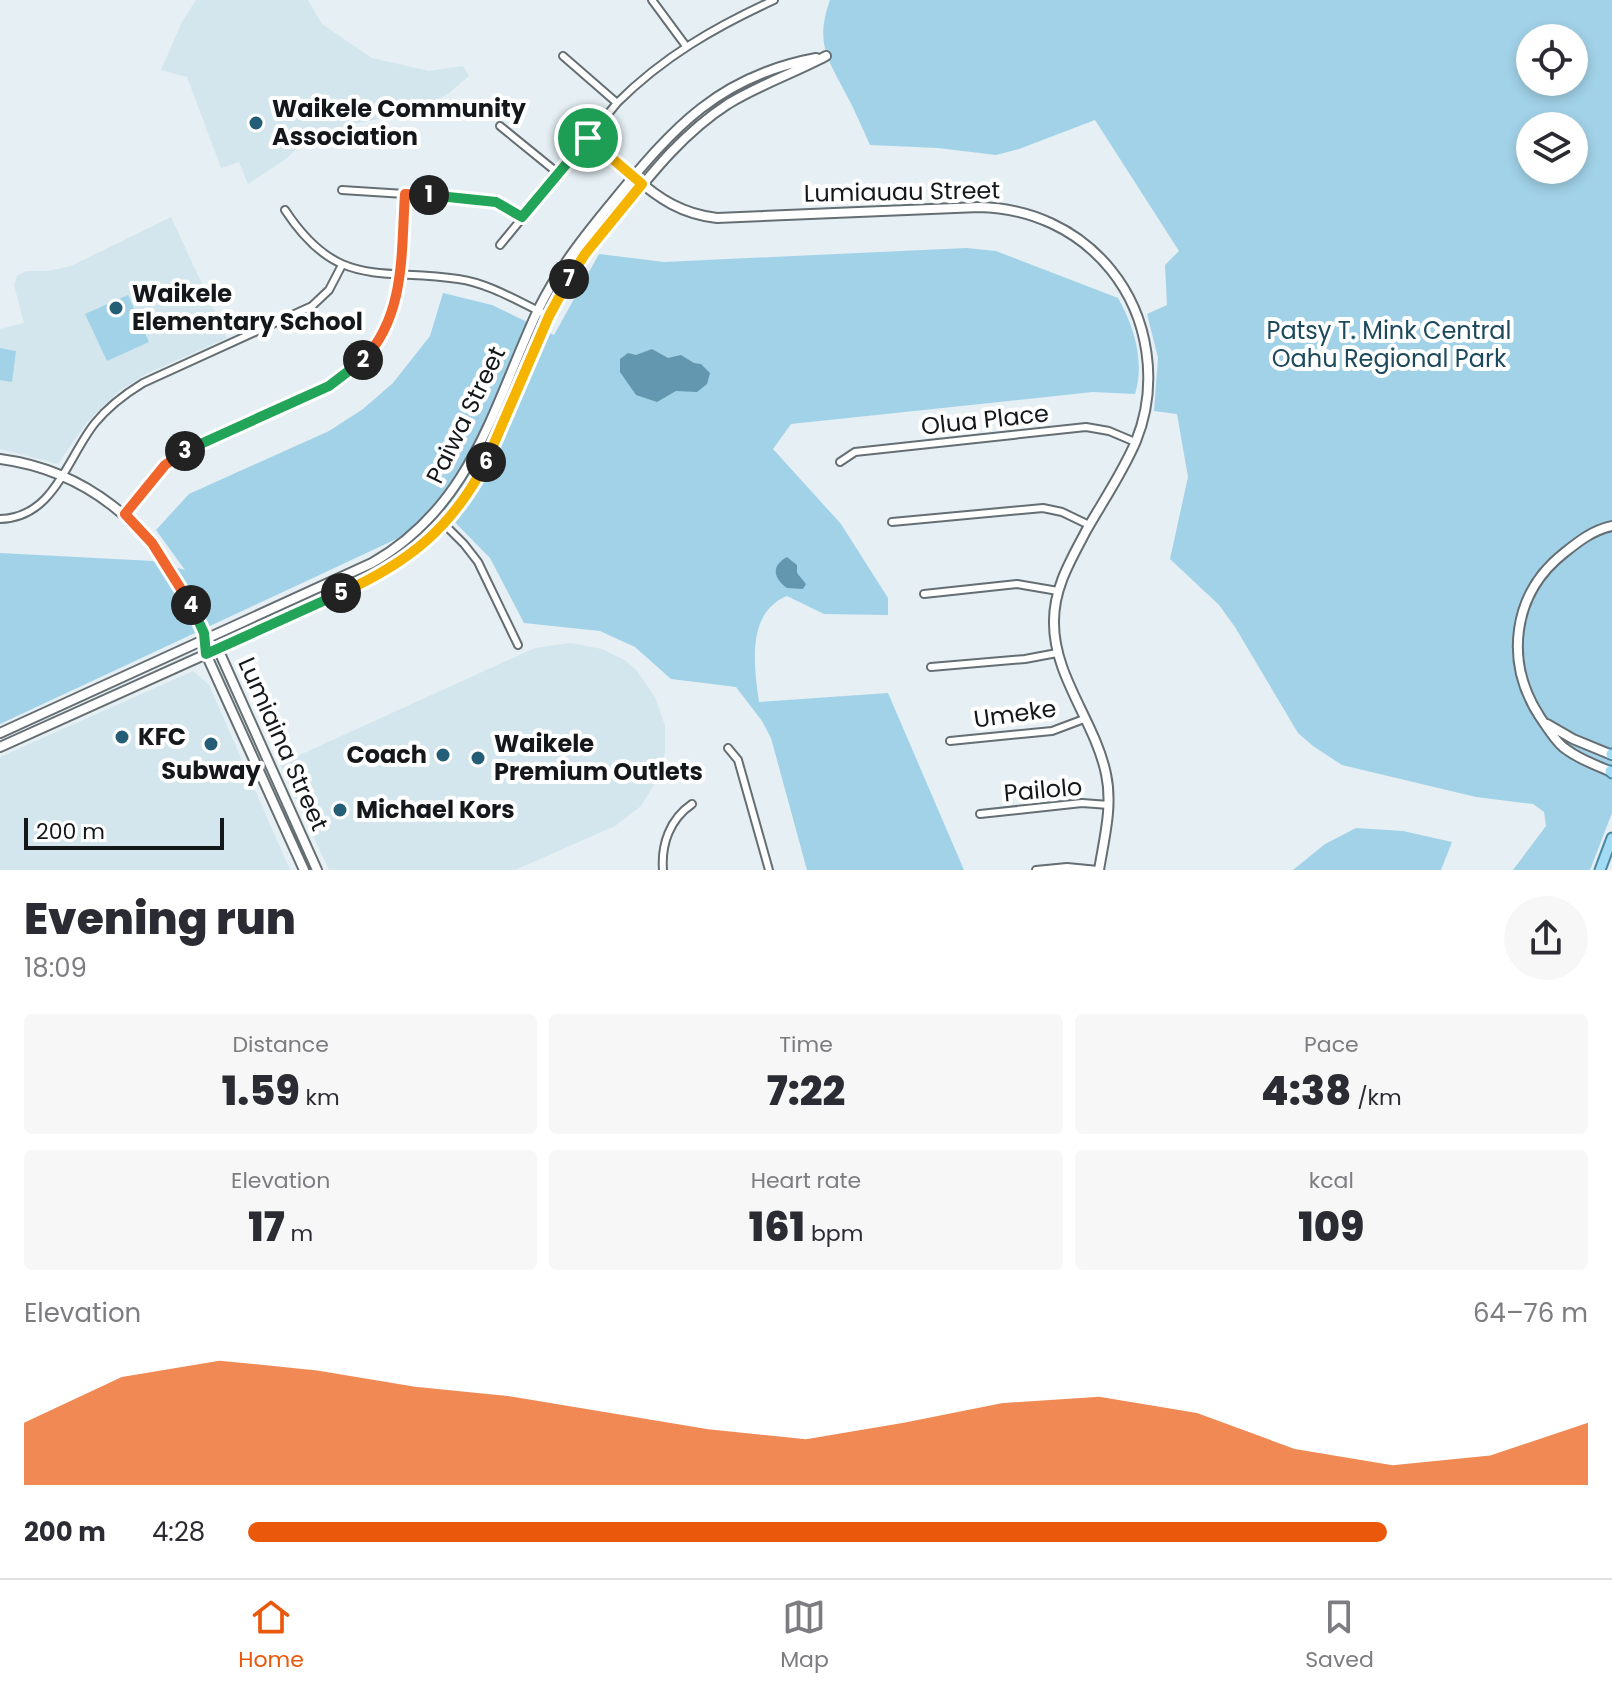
<!DOCTYPE html>
<html lang="en">
<head>
<meta charset="utf-8">
<style>
  body { margin:0; font-family:Poppins,sans-serif; background:#f7f7f7; color:#2b2b33; height:100vh; display:flex; flex-direction:column; font-size:30px; white-space:nowrap }
  * { box-sizing:border-box; margin:0 }
  p { font-size:26px; color:#7c7c81 }
  .icon { flex:none; width:44px; height:44px; fill:none; stroke:currentColor; stroke-width:2; stroke-linecap:round; stroke-linejoin:round }
  .map { position:relative; height:870px; overflow:hidden }
  .drawer { display:flex; flex-direction:column; background:#fff; flex:1 }
  .drawer>* { flex:none }
  .buttons { position:absolute; left:1516px; top:24px; display:grid; gap:16px }
  .buttons a { display:grid; place-items:center; width:72px; height:72px; border-radius:50%; background:#fff; box-shadow:0 4px 12px #0003; font-size:40px }
  .scale { position:absolute; left:24px; bottom:20px; width:200px; box-sizing:border-box; padding-left:8px; border:4px solid #14181a; border-top:0; font-size:22px; line-height:28px; white-space:nowrap; color:#14181a; -webkit-text-stroke:6px #fff; paint-order:stroke }
  .pin { position:absolute; display:grid; place-items:center; width:68px; height:68px; color:#fff; margin:-34px; border:4px solid #fff; border-radius:50%; box-shadow:0 2px 8px #0007 }
  .km { position:absolute; width:40px; height:40px; margin:-20px; border-radius:50%; background:#222; color:#fff; font-size:22px; line-height:40px; text-align:center }
  .round { display:grid; place-items:center; flex:none; width:84px; height:84px; border-radius:42px; background:#f7f7f7 }
  .head { display:flex; align-items:center; justify-content:space-between; height:136px; padding:0 24px }
  h1 { font-size:44px; font-weight:800; line-height:60px }
  .figures { display:grid; grid-template-columns:repeat(3,1fr); gap:12px; height:136px; padding:8px 24px }
  .figures div { display:grid; align-content:center; border-radius:8px; background:#f7f7f7; text-align:center }
  .figures b { font-size:40px; font-weight:800 }
  .figures small { font-size:22px; font-weight:400 }
  .figures p { font-size:22px }
  .chart { height:224px; padding:16px 24px }
  .chart p { display:flex; justify-content:space-between }
  .chart svg { width:100%; height:144px; margin-top:8px; fill:#ea580c; opacity:.7 }
  ul { padding:0 24px; list-style:none; font-size:26px }
  li { display:grid; grid-template-columns:128px 96px 1fr; align-items:center; height:60px }
  li i { height:20px; border-radius:10px; background:#ea580c }
  .dock { display:flex; justify-content:space-around; align-items:center; height:112px; border-top:2px solid #e1e1e2; background:#fff; font-size:22px; color:#7c7c81 }
  .dock a { display:grid; justify-items:center; gap:4px }
  .dock .on { color:#ea580c }
  .map>svg:first-child { display:block }
  .built { fill:#d3e6ee }
  .green { fill:#a2d2e8; fill-rule:evenodd }
  .water { fill:#6297af }
  .lines { fill:none; stroke-linecap:round; stroke-linejoin:round }
  .street-casing { stroke:#656e72; stroke-width:10 }
  .secondary-casing { stroke:#656e72; stroke-width:12 }
  .primary-casing { stroke:#4987a2; stroke-width:13 }
  .street { stroke:#fff; stroke-width:6 }
  .secondary { stroke:#fff; stroke-width:8 }
  .primary { stroke:#a3dbf4; stroke-width:9 }
  .split-1-casing { stroke:#fff; stroke-width:16 }
  .split-2-casing { stroke:#fff; stroke-width:16 }
  .split-3-casing { stroke:#fff; stroke-width:16 }
  .split-4-casing { stroke:#fff; stroke-width:16 }
  .split-5-casing { stroke:#fff; stroke-width:16 }
  .split-6-casing { stroke:#fff; stroke-width:16 }
  .split-7-casing { stroke:#fff; stroke-width:16 }
  .split-8-casing { stroke:#fff; stroke-width:16 }
  .split-1 { stroke:#22a559; stroke-width:10 }
  .split-2 { stroke:#f0652b; stroke-width:10 }
  .split-3 { stroke:#22a559; stroke-width:10 }
  .split-4 { stroke:#f0652b; stroke-width:10 }
  .split-5 { stroke:#22a559; stroke-width:10 }
  .split-6 { stroke:#f5b400; stroke-width:10 }
  .split-7 { stroke:#f5b400; stroke-width:10 }
  .split-8 { stroke:#f5b400; stroke-width:10 }
  .poi-dot { fill:#235e76; stroke:#fff; stroke-width:3 }
  .labels { text-anchor:middle; stroke-width:8; stroke-linejoin:round; paint-order:stroke }
  .poi-label { font-size:24px; font-weight:bold; fill:#14181a; stroke:#fff; text-anchor:start }
  .street-label { font-size:24px; fill:#14181a; stroke:#fff }
  .park-label { font-size:24px; fill:#1c495c; stroke:#fff }
</style>
</head>
<body>
<div class="map">
<svg width="1612" height="870" viewBox="0 0 1612 870">
  <rect width="100%" height="100%" fill="#e5eff4"/>
  <!-- built -->
  <path class="built" d="M196 0H308L322 24 372 58 429 71 463 66 469 76 448 94 411 112 358 123 299 146 286 159 248 184 239 162 221 168 187 77 161 70 182 22Z
    M171 217 227 338 146 374 118 392 87 422 58 464 0 449V329L24 323 14 285 17 276 26 271H48L71 266Z
    M570 643 602 649 626 661 637 671 655 697 665 726V752L658 778 641 806 615 826 515 870H329L280 764 535 648Z
    M193 671 209 685 290 870H0V757Z"/>
  <!-- green -->
  <path class="green" d="M830 0H1612V813L1590 870H1513L1546 826 1544 812 1533 804 1476 797 1342 765 1313 746 1298 733 1235 627 1219 605 1170 559 1188 477 1177 414 1154 411 1158 358 1147 314 1167 305 1165 265 1179 251 1095 120 1019 149 996 155 938 148 870 145C862 128 855 110 846 94 827 58 815 42 830 0ZM1530 38H1574V82H1530ZM1530 126H1574V170H1530Z
    M966 248 996 251 1118 298C1134 326 1145 362 1135 394L1093 392 791 424 773 449 841 524 888 598V615L824 614 787 596C746 613 754 665 759 702L888 693 964 870H807L771 738 762 721 736 687 671 679 635 647 600 631 524 623 490 558 436 503 405 535 0 724V553L153 561 185 570 156 530 189 494 329 431 363 409 393 383 430 336 443 293 492 305 554 335 599 254 664 262Z
    M128 295 149 342 107 361 85 314Z
    M0 348 16 351 12 382 0 380Z
    M1356 828 1403 831 1452 842 1441 870H1293L1325 844Z"/>
  <!-- water -->
  <path class="water" d="M652 349 668 358 681 355 694 363 701 364 710 373 707 384 697 392 676 391 657 402 636 395 620 372V359L628 353 636 355Z
    M787 557 797 565V573L806 584 803 589 787 588C772 577 772 565 787 557Z"/>
  <g class="lines">
    <!-- street casing -->
    <g class="street-casing">
      <path id="street" d="M652 0 686 46
        M563 56 617 103
        M500 126 559 174
        M588 138 633 176
        M342 190 483 199 505 205 522 217
        M285 210C337 289 377 268 458 279 489 283 521 303 549 316
        M500 245 617 103C663 57 715 27 774 0
        M840 462 855 452 1086 427 1109 431 1135 442
        M125 514 165 465 182 452 329 386C407 338 399 276 405 194
        M0 519C54 518 67 458 95 423 108 407 125 394 143 383L312 306 329 290 342 265
        M892 522 1043 508 1062 512 1089 525
        M444 524 464 544 478 562 518 645
        M924 594 1017 584 1058 591
        M931 667 1025 659 1057 653
        M950 741 1052 731 1084 719
        M728 748 738 760 769 870
        M980 814 1082 803 1109 805
        M663 870C661 844 670 819 692 804
        M1036 870 1067 867 1098 870"/>
    </g>
    <!-- secondary casing -->
    <g class="secondary-casing">
      <path id="secondary" d="M633 176C659 199 682 214 717 218L979 207C1030 208 1078 229 1111 270 1149 317 1159 384 1136 441 1123 472 1103 501 1086 531 1071 560 1054 587 1054 621 1053 676 1095 721 1106 774 1113 806 1104 839 1099 870
        M0 459C85 470 152 525 189 602 198 620 206 634 206 654L304 870
        M1612 526C1593 530 1579 541 1564 553 1512 594 1504 662 1540 717 1547 727 1554 739 1563 747 1577 758 1595 765 1612 772
        M206 640 218 649 317 870
        M1547 724 1573 739 1612 755
        M0 733 372 563C472 506 493 407 538 310 558 269 585 235 614 200 674 127 719 76 816 58
        M0 747 355 587C470 533 491 450 538 342 548 318 558 294 573 272 586 252 602 233 618 215 651 174 683 133 728 104 759 85 794 73 826 56"/>
    </g>
    <!-- primary casing -->
    <g class="primary-casing">
      <path id="primary" d="M1611 754H1612
        M1610 771 1612 773
        M1600 870 1612 838"/>
    </g>
    <!-- street -->
    <use href="#street" class="street"/>
    <!-- secondary -->
    <use href="#secondary" class="secondary"/>
    <!-- primary -->
    <use href="#primary" class="primary"/>
  </g>
  <g class="lines">
    <!-- split-1 casing -->
    <g class="split-1-casing">
      <path id="split-1" d="M429 195 496 202 522 217 588 138"/>
    </g>
    <!-- split-2 casing -->
    <g class="split-2-casing">
      <path id="split-2" d="M363 360C406 316 401 251 405 194L429 195"/>
    </g>
    <!-- split-3 casing -->
    <g class="split-3-casing">
      <path id="split-3" d="M185 451 329 386 363 360"/>
    </g>
    <!-- split-4 casing -->
    <g class="split-4-casing">
      <path id="split-4" d="M185 451 165 465 125 514 152 543 191 605"/>
    </g>
    <!-- split-5 casing -->
    <g class="split-5-casing">
      <path id="split-5" d="M191 605 204 633 206 654 341 593"/>
    </g>
    <!-- split-6 casing -->
    <g class="split-6-casing">
      <path id="split-6" d="M341 593C408 563 452 528 486 462"/>
    </g>
    <!-- split-7 casing -->
    <g class="split-7-casing">
      <path id="split-7" d="M486 462 549 316 569 279"/>
    </g>
    <!-- split-8 casing -->
    <g class="split-8-casing">
      <path id="split-8" d="M569 279 585 254 642 184 588 138"/>
    </g>
    <!-- split-1 -->
    <use href="#split-1" class="split-1"/>
    <!-- split-2 -->
    <use href="#split-2" class="split-2"/>
    <!-- split-3 -->
    <use href="#split-3" class="split-3"/>
    <!-- split-4 -->
    <use href="#split-4" class="split-4"/>
    <!-- split-5 -->
    <use href="#split-5" class="split-5"/>
    <!-- split-6 -->
    <use href="#split-6" class="split-6"/>
    <!-- split-7 -->
    <use href="#split-7" class="split-7"/>
    <!-- split-8 -->
    <use href="#split-8" class="split-8"/>
  </g>
  <!-- markers -->
  <g class="poi-dot">
    <circle cx="256" cy="123" r="8"/>
    <circle cx="116" cy="308" r="8"/>
    <circle cx="122" cy="737" r="8"/>
    <circle cx="211" cy="744" r="8"/>
    <circle cx="443" cy="755" r="8"/>
    <circle cx="478" cy="758" r="8"/>
    <circle cx="340" cy="810" r="8"/>
  </g>
  <g class="labels">
    <!-- poi labels -->
    <g class="poi-label">
      <text x="272" y="117">Waikele Community<tspan x="272" dy="28">Association</tspan></text>
      <text x="132" y="302">Waikele<tspan x="132" dy="28">Elementary School</tspan></text>
      <text x="138" y="745">KFC</text>
      <text x="494" y="752">Waikele<tspan x="494" dy="28">Premium Outlets</tspan></text>
      <text x="427" y="763" text-anchor="end">Coach</text>
      <text x="211" y="779" text-anchor="middle">Subway</text>
      <text x="356" y="818">Michael Kors</text>
    </g>
    <!-- street labels -->
    <g class="street-label">
      <text transform="translate(902 192) rotate(-1)" y="8">Lumiauau Street</text>
      <text transform="translate(466 415) rotate(-64)" y="8">Paiwa Street</text>
      <text transform="translate(985 420) rotate(-6)" y="8">Olua Place</text>
      <text transform="translate(1015 714) rotate(-8)" y="8">Umeke</text>
      <text transform="translate(283 744) rotate(66)" y="8">Lumiaina Street</text>
      <text transform="translate(1043 790) rotate(-5)" y="8">Pailolo</text>
    </g>
    <!-- park labels -->
    <g class="park-label">
      <text x="1389" y="339">Patsy T. Mink Central<tspan x="1389" dy="28">Oahu Regional Park</tspan></text>
    </g>
  </g>
</svg>
<div class="buttons">
<a><svg class="icon" aria-label="locate" viewBox="0 0 24 24"><circle cx="12" cy="12" r="6"/><path d="M12 2v4M12 18v4M2 12h4M18 12h4"/></svg></a>
<a><svg class="icon" aria-label="layers" viewBox="0 0 24 24"><path d="M12 4l9 5-9 5-9-5zM3 14l9 5 9-5"/></svg></a>
</div>
<div class="scale">200 m</div>
<div class="pin" style="left:588px;top:138px;background:#1e9e55"><svg class="icon" aria-label="arrive" viewBox="0 0 24 24"><path d="M6 21V4h12l-3 4 3 4H6"/></svg></div>
<b class="km" style="left:429px;top:195px">1</b>
<b class="km" style="left:363px;top:360px">2</b>
<b class="km" style="left:185px;top:451px">3</b>
<b class="km" style="left:191px;top:605px">4</b>
<b class="km" style="left:341px;top:593px">5</b>
<b class="km" style="left:486px;top:462px">6</b>
<b class="km" style="left:569px;top:279px">7</b>
</div>
<section class="drawer">
<div class="head"><div><h1>Evening run</h1><p>18:09</p></div><a class="round"><svg class="icon" aria-label="share" viewBox="0 0 24 24"><path d="M12 15V3M7 8l5-5 5 5M5 13v7h14v-7"/></svg></a></div>
<div class="figures">
<div><p>Distance</p><b>1.59<small> km</small></b></div>
<div><p>Time</p><b>7:22</b></div>
<div><p>Pace</p><b>4:38<small> /km</small></b></div>
</div>
<div class="figures">
<div><p>Elevation</p><b>17<small> m</small></b></div>
<div><p>Heart rate</p><b>161<small> bpm</small></b></div>
<div><p>kcal</p><b>109</b></div>
</div>
<div class="chart"><p><span>Elevation</span>64–76 m</p>
<svg viewBox="0 0 160 44" preserveAspectRatio="none"><path d="M0 44V25L10 11L20 6L30 9L40 14L50 17L60 22L70 27L80 30L90 25L100 19L110 17L120 22L130 33L140 38L150 35L160 25V44z"/></svg>
</div>
<ul>
<li><b>200 m</b>4:28<i style="width:85%"></i></li>
</ul>
</section>
<nav class="dock">
<a class="on"><svg class="icon" aria-label="home" viewBox="0 0 24 24"><path d="M3 11l9-7 9 7M6 9v11h12V9"/></svg>Home</a>
<a><svg class="icon" aria-label="map" viewBox="0 0 24 24"><path d="M3 6l6-2 6 2 6-2v14l-6 2-6-2-6 2zM9 4v14M15 6v14"/></svg>Map</a>
<a><svg class="icon" aria-label="saved" viewBox="0 0 24 24"><path d="M7 4h10v16l-5-4-5 4z"/></svg>Saved</a>
</nav>
</body>
</html>
